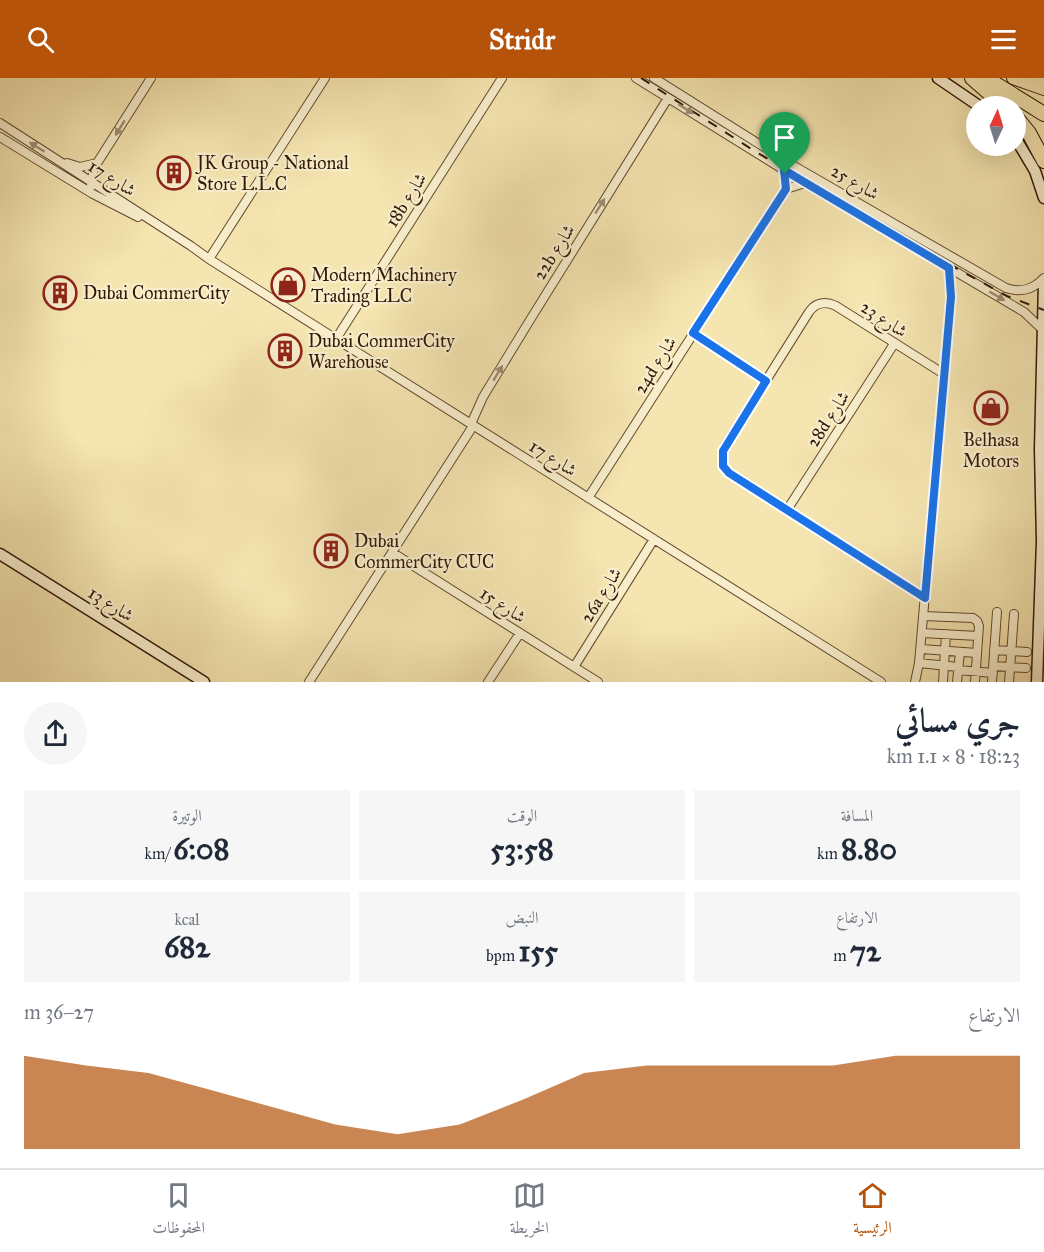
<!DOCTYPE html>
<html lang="ar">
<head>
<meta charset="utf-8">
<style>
  body { margin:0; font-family:"IM FELL Great Primer",Amiri,serif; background:#f6f6f7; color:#1f2937; direction:rtl; height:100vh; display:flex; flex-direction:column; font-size:22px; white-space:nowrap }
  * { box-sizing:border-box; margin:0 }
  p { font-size:20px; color:#747a83 }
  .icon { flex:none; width:33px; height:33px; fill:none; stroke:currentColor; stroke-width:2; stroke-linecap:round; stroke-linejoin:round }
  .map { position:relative; height:604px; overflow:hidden; direction:ltr }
  .sheet { display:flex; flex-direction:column; background:#fff; flex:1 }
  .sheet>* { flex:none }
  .needle { width:39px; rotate:4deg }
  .tools { position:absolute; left:966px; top:18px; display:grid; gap:12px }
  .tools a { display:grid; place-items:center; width:60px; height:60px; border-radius:50%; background:#fff; box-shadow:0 6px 24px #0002; font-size:30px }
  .pin { position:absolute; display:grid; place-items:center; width:51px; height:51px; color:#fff; margin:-62px -26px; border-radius:50% 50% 50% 0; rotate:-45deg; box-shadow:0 0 6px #0007 }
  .pin .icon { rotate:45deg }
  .round { display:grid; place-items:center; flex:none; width:63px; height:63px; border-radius:32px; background:#f6f6f7 }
  .head { display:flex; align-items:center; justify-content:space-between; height:102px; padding:0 24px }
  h1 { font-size:33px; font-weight:700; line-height:45px }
  .stats { display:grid; grid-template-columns:repeat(3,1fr); gap:9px; height:102px; padding:6px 24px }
  .stats div { display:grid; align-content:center; border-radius:0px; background:#f6f6f7; text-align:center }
  .stats b { font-size:30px; font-weight:700 }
  .stats small { font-size:16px; font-weight:400 }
  .stats p { font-size:16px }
  .chart { height:168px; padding:12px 24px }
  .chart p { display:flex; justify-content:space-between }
  .chart svg { width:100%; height:108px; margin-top:6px; fill:#b45309; opacity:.7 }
  header { display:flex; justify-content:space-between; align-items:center; height:78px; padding:0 24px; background:#b45309; color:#fff; font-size:27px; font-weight:700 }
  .tab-bar { display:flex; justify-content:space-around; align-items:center; height:84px; border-top:2px solid #e0e1e3; background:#fff; font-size:16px; color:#747a83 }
  .tab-bar a { display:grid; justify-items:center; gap:3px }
  .tab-bar .active { color:#b45309 }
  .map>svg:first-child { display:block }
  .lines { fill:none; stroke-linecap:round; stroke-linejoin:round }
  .street-casing { stroke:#624a30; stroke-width:10 }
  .secondary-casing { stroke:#311706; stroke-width:13 }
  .primary-casing { stroke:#311706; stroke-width:14 }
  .highway-casing { stroke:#311706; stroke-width:16 }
  .street { stroke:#f8eecc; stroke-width:8 }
  .secondary { stroke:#f8eecc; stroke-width:10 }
  .primary { stroke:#f5e5b0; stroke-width:12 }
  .highway { stroke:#f5e5b0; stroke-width:14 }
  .rail { stroke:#311706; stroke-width:2; stroke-dasharray:10 10; stroke-linecap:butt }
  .oneway { fill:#9e8d73 }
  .route-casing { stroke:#fff; stroke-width:12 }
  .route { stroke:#1a73e8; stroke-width:8 }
  .labels { text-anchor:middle; stroke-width:4.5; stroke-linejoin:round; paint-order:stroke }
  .poi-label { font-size:18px; fill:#311706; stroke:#f8eecc; text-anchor:start }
  .street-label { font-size:18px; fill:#311706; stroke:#f8eecc }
</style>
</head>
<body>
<header><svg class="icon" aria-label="menu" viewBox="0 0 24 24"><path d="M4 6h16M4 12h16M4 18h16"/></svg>Stridr<svg class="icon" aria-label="search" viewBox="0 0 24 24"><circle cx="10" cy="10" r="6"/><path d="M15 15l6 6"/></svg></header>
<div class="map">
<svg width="1044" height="604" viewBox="0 0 1044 604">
  <rect width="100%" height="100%" fill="#f5e5b0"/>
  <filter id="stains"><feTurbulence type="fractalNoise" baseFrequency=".00333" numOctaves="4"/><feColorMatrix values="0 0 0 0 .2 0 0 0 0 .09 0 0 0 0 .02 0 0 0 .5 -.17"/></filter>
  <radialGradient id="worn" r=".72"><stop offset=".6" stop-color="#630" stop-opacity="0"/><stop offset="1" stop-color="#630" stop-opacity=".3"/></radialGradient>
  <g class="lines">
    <!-- street casing -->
    <g class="street-casing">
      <path id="street" d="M636 0 805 105 1024 234 1042 251
        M654 0 794 88 1006 210C1021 215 1033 212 1044 200
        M0 45 191 168 209 181 881 604
        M0 59 93 116 138 139
        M67 85 80 89 97 85
        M91 108 94 90 151 0
        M209 181 325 0
        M693 255 766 303
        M336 261 502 0
        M471 346 483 319 530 242 668 20
        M588 420 786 111 805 105
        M787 432 894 266
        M393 475 598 604
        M925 520 729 395C721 388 720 378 725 368L809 234C816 224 825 223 836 228L944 296
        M923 538 973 540 977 543 979 548 975 604
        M922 555 978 558
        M921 571 977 575
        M994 572 1027 574
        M919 585 958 589
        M993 588 1026 590
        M574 589 654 461
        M958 592 993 595
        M309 604 473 348
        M488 604 520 555
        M915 604 919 585 951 219 949 190
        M943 604 946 556
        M957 604 960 574
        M992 604 997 534
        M1009 604 1014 536"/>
    </g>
    <!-- secondary casing -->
    <g class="secondary-casing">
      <path id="secondary" d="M938 0 979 28
        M1016 61 1035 93 1044 120
        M0 476 204 604
        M1037 604 1042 463 1040 371 1044 205"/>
    </g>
    <!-- primary casing -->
    <g class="primary-casing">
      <path id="primary" d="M1013 0 1044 11"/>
    </g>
    <!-- highway casing -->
    <g class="highway-casing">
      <path id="highway" d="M972 0 1004 28
        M986 0 1044 36
        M1034 0 1044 6
        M1016 39 1029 55 1044 83"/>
    </g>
    <!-- street -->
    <use href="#street" class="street"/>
    <!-- secondary -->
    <use href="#secondary" class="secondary"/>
    <!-- primary -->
    <use href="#primary" class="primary"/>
    <!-- highway -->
    <use href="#highway" class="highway"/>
    <!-- rail -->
    <path class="rail" d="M641 0 756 74 952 188 1007 218 1044 232"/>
  </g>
  <!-- one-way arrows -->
  <defs><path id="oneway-solid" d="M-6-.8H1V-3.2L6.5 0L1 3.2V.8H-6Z" transform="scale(1.5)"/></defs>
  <g class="oneway">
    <use href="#oneway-solid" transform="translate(686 31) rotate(32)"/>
    <use href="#oneway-solid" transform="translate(120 50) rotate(122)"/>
    <use href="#oneway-solid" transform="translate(37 69) rotate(-148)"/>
    <use href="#oneway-solid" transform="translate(600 128) rotate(-58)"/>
    <use href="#oneway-solid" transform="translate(997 218) rotate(30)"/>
    <use href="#oneway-solid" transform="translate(498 295) rotate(-59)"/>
  </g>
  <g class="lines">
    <!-- route casing -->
    <g class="route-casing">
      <path id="route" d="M784 92 949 190 951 219 925 520 729 395 723 388V373L766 303 693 255 786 111Z"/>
    </g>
    <!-- route -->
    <use href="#route" class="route"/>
  </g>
  <!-- icons -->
  <defs>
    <g id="building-ring" transform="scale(1.725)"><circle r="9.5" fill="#f8eecc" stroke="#8f2418" stroke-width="1.5"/><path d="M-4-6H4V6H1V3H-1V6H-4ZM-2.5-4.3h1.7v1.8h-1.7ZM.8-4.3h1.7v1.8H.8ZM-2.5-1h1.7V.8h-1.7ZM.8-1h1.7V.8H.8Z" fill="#8f2418"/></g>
    <g id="shop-ring" transform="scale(1.725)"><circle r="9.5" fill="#f8eecc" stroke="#8f2418" stroke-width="1.5"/><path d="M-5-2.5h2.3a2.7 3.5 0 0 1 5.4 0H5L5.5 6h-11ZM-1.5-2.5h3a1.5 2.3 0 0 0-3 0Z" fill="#8f2418"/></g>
  </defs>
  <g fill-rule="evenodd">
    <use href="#building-ring" x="174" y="95"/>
    <use href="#shop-ring" x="288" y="207"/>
    <use href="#building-ring" x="60" y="215"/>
    <use href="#building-ring" x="285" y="273"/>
    <use href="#shop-ring" x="991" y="330"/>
    <use href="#building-ring" x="331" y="473"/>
  </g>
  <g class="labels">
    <!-- poi labels -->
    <g class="poi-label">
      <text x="197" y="91">JK Group - National<tspan x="197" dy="21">Store L.L.C</tspan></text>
      <text x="311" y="203">Modern Machinery<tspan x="311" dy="21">Trading LLC</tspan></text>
      <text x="83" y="221">Dubai CommerCity</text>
      <text x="308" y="269">Dubai CommerCity<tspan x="308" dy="21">Warehouse</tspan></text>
      <text x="991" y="368" text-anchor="middle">Belhasa<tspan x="991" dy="21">Motors</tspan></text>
      <text x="354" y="469">Dubai<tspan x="354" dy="21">CommerCity CUC</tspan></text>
    </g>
    <!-- street labels -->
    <g class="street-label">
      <text transform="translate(112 100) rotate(32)" y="6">شارع 17</text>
      <text transform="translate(855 104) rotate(30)" y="6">شارع 25</text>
      <text transform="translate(406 122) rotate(-58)" y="6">18b شارع</text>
      <text transform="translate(554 174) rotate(-58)" y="6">22b شارع</text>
      <text transform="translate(884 241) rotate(33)" y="6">شارع 23</text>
      <text transform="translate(655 287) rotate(-58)" y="6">24d شارع</text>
      <text transform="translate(828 341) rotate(-57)" y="6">28d شارع</text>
      <text transform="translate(553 380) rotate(32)" y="6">شارع 17</text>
      <text transform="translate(601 517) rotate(-58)" y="6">26a شارع</text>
      <text transform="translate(111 526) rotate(32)" y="6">شارع 13</text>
      <text transform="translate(503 527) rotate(33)" y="6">شارع 15</text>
    </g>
  </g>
  <rect width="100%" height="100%" filter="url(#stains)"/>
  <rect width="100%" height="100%" fill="url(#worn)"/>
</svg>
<div class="tools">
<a><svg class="needle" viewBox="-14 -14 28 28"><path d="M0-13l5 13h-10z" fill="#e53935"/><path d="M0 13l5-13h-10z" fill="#747a83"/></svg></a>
</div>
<div class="pin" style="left:785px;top:96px;background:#1e9e55"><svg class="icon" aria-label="arrive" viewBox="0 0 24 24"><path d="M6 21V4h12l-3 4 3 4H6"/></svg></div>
</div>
<section class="sheet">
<div class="head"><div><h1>جري مسائي</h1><p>18:23 · 8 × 1.1 km</p></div><a class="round"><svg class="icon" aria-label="share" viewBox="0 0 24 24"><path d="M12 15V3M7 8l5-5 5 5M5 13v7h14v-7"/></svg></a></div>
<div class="stats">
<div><p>المسافة</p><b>8.80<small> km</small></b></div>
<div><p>الوقت</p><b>53:58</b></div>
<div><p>الوتيرة</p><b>6:08<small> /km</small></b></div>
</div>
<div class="stats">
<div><p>الارتفاع</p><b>72<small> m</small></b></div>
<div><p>النبض</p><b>155<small> bpm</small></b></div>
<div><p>kcal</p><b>682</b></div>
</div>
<div class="chart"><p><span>الارتفاع</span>27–36 m</p>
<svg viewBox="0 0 160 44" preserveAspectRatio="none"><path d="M0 44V6L10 10L20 13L30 20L40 27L50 34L60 38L70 34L80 24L90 13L100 10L110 10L120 10L130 10L140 6L150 6L160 6V44z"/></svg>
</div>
</section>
<nav class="tab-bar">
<a class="active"><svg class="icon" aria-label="home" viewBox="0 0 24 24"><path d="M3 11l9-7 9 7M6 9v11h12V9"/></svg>الرئيسية</a>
<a><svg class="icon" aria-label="map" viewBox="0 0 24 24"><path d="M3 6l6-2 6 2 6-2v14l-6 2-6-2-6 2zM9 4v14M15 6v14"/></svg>الخريطة</a>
<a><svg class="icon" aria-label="saved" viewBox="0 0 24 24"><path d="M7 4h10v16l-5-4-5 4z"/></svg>المحفوظات</a>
</nav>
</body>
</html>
